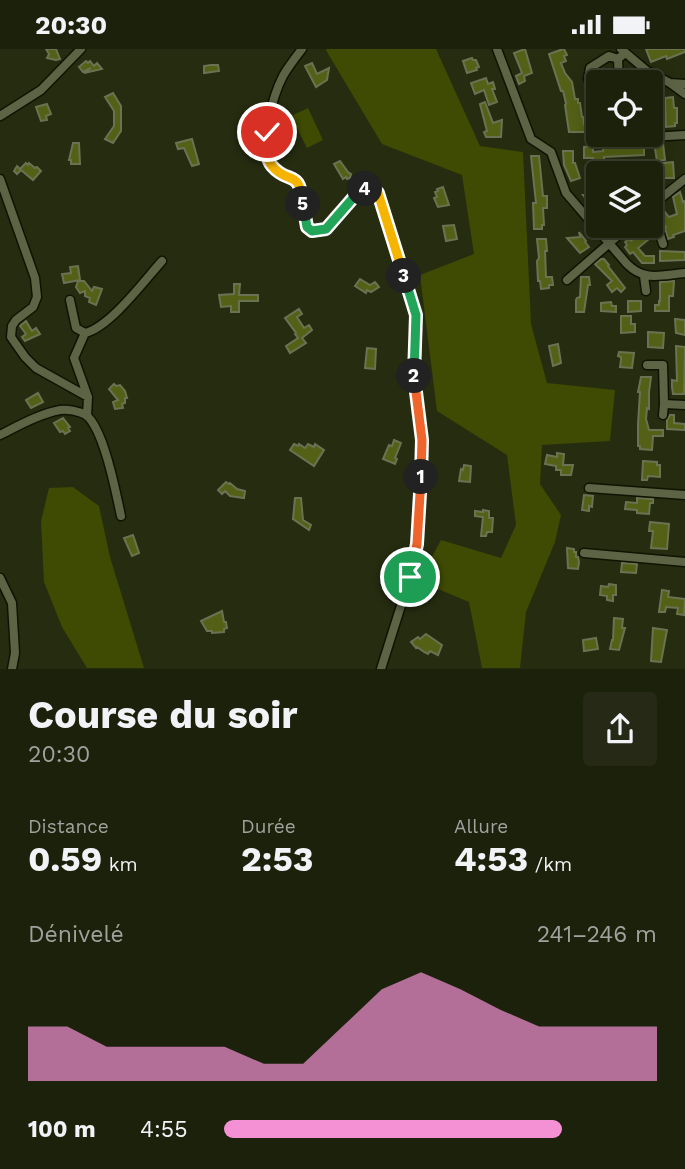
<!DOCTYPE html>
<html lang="fr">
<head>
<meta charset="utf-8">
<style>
  body { margin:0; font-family:"Work Sans",sans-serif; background:#252915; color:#f1f3f6; height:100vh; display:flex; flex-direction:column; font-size:26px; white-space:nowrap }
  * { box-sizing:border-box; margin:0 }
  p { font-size:23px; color:#a0a39d }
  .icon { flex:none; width:38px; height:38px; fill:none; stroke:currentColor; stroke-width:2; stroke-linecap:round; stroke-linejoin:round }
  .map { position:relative; height:620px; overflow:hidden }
  .details { display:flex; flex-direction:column; background:#1c210c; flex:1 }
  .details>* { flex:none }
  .controls { position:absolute; left:586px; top:21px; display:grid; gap:14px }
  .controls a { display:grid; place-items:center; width:77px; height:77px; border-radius:7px; background:#1c210c; box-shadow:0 4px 18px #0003,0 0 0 2px #3a3e2d; font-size:35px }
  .pin { position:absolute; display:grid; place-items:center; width:60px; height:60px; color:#fff; margin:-30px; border:4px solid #fff; border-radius:50%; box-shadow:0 2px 7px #0007 }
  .km { position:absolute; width:35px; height:35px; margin:-18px; border-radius:50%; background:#222; color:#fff; font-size:19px; line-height:35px; text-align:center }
  .round { display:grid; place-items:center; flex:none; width:74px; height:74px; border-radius:7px; background:#252915 }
  .headline { display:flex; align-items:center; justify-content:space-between; height:119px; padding:0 28px }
  h1 { font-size:38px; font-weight:700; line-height:52px }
  .stats { display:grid; grid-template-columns:repeat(3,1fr); gap:10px; height:119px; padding:7px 28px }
  .stats div { display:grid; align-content:center }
  .stats b { font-size:35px; font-weight:700 }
  .stats small { font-size:19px; font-weight:400 }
  .stats p { font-size:19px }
  .chart { height:196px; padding:14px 28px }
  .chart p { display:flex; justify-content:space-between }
  .chart svg { width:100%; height:126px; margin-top:7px; fill:#f491d4; opacity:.7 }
  ul { padding:0 28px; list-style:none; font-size:23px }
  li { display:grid; grid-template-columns:112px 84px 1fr; align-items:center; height:52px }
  li i { height:18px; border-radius:9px; background:#f491d4 }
  .status { display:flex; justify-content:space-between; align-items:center; height:49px; padding:0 35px; background:#1c210c; direction:ltr }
  .status svg { height:19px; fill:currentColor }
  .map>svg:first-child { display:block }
  .green { fill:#3f4a02 }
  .building { fill:#536015; stroke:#6b7254; stroke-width:2 }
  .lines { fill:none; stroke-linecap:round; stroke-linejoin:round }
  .minor-casing { stroke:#0f1400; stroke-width:11 }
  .minor { stroke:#5d6446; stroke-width:8 }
  .split-1-casing { stroke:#fff; stroke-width:14 }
  .split-2-casing { stroke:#fff; stroke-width:14 }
  .split-3-casing { stroke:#fff; stroke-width:14 }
  .split-4-casing { stroke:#fff; stroke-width:14 }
  .split-5-casing { stroke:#fff; stroke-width:14 }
  .split-6-casing { stroke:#fff; stroke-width:14 }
  .split-1 { stroke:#f0652b; stroke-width:9 }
  .split-2 { stroke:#f0652b; stroke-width:9 }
  .split-3 { stroke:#22a559; stroke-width:9 }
  .split-4 { stroke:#f5b400; stroke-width:9 }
  .split-5 { stroke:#22a559; stroke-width:9 }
  .split-6 { stroke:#f5b400; stroke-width:9 }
</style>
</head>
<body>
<div class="status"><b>20:30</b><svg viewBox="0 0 49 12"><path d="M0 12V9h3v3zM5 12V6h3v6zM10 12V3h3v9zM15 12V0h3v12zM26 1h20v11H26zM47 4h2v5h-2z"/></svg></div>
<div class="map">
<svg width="685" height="620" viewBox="0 0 685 620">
  <rect width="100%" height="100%" fill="#262c10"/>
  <!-- green -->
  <path class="green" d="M326 0H436L480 97 523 103 531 275 547 334 615 341 610 392 542 396 540 435 561 466 555 493 526 563 520 619H482L469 553 419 532 441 491 501 509 516 476 507 406 437 362 420 226 474 205 462 126 382 95 327 3Z
    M308 59 323 91 307 99 291 67Z
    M73 438 99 457 110 508 144 619H87L62 578 44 533 41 472 49 439Z"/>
  <!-- building -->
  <path class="building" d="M46 0H56L60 10 56 11 47 9 49 5Z
    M525 0 532 24 524 27 525 32 519 35 516 27 522 24 514 4Z
    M563 0H564L567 6 564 7 566 12 561 14 565 24 572 33 575 50H578V54H580L582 68H583L584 75 586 74 587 83H569L565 56 566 55 565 50 563 42H561L549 5Z
    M646 0H685V3L667 10 666 7 651 13Z
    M472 9 473 11H476L479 18 476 19 477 21 467 24 463 12Z
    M86 12 88 14 90 12 94 17 97 14 102 20 84 24 91 19 83 23 79 18Z
    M312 14 317 25 329 19 327 31 316 38 305 17Z
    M211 16H218L219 22 204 24V17Z
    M603 20 606 23 607 33H597L596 27Z
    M486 29 488 35 493 33 495 40H492L497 53 489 56 484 41 475 45 471 34Z
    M113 44 121 57V82L113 94 105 90 114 77V62L105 48Z
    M673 48 674 59H677V74H675V77L666 78 665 49Z
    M485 53 493 74 502 71 501 88H486L484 83 487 82 480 55Z
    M47 55 51 65 46 67 47 71 41 72 36 58Z
    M192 90 199 115 192 117 184 99 178 100 176 94Z
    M73 94H79L80 115H71V111H69Z
    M654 94H663L665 111 657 112Z
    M593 97V103L603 102V98H644V106L604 108V119L594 123 593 109H584V98Z
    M563 102H573V114H575L580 129 571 132 564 116Z
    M531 107H539L543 147H547V159H543L544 176H542V180H534L533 154H536Z
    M340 112 348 123 351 125 350 129 347 130 346 128 343 130 334 115Z
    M673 113 674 129H664L663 114Z
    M26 114 28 116 29 114 35 119 37 118 41 122 33 131 21 121 17 125 14 122 17 117 20 120Z
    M586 134 587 136 590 134 594 139 592 141 598 149V165L583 146H586Z
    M443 138 449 156 438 158 434 149 437 148 435 143 438 142 437 140Z
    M680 143 683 153 685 152V182L673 186 674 188 668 190 665 179 666 178 654 164 661 157V158L669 168 677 165 673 148Z
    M454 176 457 190 446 192 443 177Z
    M645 177H648L652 181 646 186 649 190 638 199 645 207H654V214H642L633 203 630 205 625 198 627 196 625 193 629 190 631 192 639 185 638 183Z
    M579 183 586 192 585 193 589 198 580 204 567 189 580 188Z
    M537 190H546L547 202H545L546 228H552L553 236H549V239L541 240 540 232H538L537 212 539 209Z
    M660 202 685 203V211L660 212Z
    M601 210H604L609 216 608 217 625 239 621 243 617 239 612 243 607 236 612 232 595 215Z
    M78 217 80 231 64 234 62 225 71 224 70 218Z
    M581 228H589L590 236H588L584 263H576V251L577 249 580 248Z
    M360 230 370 236 375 233 379 238 371 243 367 241 366 244 355 237Z
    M78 232H84L92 242 94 238 102 240 96 256 89 253 90 249 85 247V242L80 244 76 238Z
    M674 232 673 247H669V262H655V256H659V252H660V233Z
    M234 235H240L239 246H258V252H239V263H231V257L221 258 219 246 234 245Z
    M628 252H641V262L628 263Z
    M611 253 612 257H616V263L601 262V254Z
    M299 260 302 265 297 268 304 279 309 276 312 281 302 289 306 294 290 304 286 297 298 289 295 285 296 284 285 269Z
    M621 267H631V275H635V283L621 284Z
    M675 270 685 271V286L676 284Z
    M26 272 32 282 36 279 40 285 25 292 22 288 26 285 20 277Z
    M648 283 664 284 663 299 648 298Z
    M558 295 561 314 553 317 549 297Z
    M676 297 685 298 684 345H673L672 338V331L677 332Z
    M367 299 376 300 375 320 365 319Z
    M619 303 634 304 632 319 620 318 621 311V308L618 307Z
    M641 328H651L649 343V360L647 359 646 370 649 381H663V387H653L652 401 640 400V397H638V375L640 343H638Z
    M114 335 116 337 120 336 125 342 127 349H125V354L122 355 123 359 115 360 113 353 118 351 109 340Z
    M38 344 43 353 31 359 26 351Z
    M670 366H674V374L685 375V381L667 380V371Z
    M63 369 70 378 68 379 70 382 65 385 63 382 60 383 54 374Z
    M394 391 401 394 395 409 397 410 395 415 383 410 389 396 392 397Z
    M294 395 298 397 299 395 305 399 308 395 314 398 315 395 324 401 314 417 290 401Z
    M557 404 564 405 563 416H573L571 426H561V421H556V417L545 415 547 406 557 408Z
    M643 412 657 413V416H660V428L648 427 647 431H642Z
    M464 416 471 417 470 433 459 432 461 420 463 421Z
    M226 433 229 435 230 434 237 440 245 442 244 449 230 447 225 442 222 445 218 441Z
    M584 446 593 447 592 458 589 457V462L582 461Z
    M295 449H301L303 471 311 476 309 481 293 470Z
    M637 449 653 450V454H650L649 465 637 464V461L625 460 626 453 637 454Z
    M483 461 489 462V469H493L492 483H487L486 487H481L483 468 475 467V462L483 463Z
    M650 473 669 475 667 500 651 499 653 482H649Z
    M133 486 139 504 132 507 124 489Z
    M567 499 574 500V503H576V508H578L579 513 578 520 568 519Z
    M622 514 637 515 636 524 621 523Z
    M609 535 616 536V546H613V552L607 551V547L600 546 601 537 608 538Z
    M662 541 669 542 668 548 685 550 684 566 677 565 678 559 666 558 665 563H659Z
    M222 562 224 573H226L227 579 224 580V583L212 584V582H207L201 572Z
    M614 569 623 570 622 579H625L619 601 610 600 612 591H613Z
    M653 579 667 581 661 613 651 612Z
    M426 585 442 596 438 606 430 602 428 605 424 603 417 598 416 599 411 593 418 588 420 590Z
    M596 589 598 600 584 602 583 591Z"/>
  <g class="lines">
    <!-- minor casing -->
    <g class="minor-casing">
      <path id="minor" d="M302 0C295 9 288 18 283 27 273 46 258 100 272 117 278 125 289 125 295 131 304 139 305 166 307 178L312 182 326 180 360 141 372 139 378 144 416 266 414 335 422 391 417 495 410 528 381 620
        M497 0 531 90 551 103 566 144 627 215C645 233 661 226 685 224
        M621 0 647 22 670 34 685 45
        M618 10 619 33
        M588 30 590 19 609 7 618 10 625 4
        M670 34 685 35
        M0 67 41 41 81 0
        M598 91 685 86
        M0 130 35 229 37 248 33 258 16 271 12 277 11 288 25 308 36 319 88 348
        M651 157 685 130
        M651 170 658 179 663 195
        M644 227 646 242
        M567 231 629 177
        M70 251 76 279 85 284C110 278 144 232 162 212
        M85 284 74 309 88 348 87 367
        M647 316H663L664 355
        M663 366 664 355 685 356
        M0 386C18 377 39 365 60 361 67 360 79 362 86 366 104 380 116 444 121 467
        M589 439 685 446
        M584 504 685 513
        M0 529 12 554 15 604 12 620"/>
    </g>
    <!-- minor -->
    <use href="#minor" class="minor"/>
  </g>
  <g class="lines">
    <!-- split-1 casing -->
    <g class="split-1-casing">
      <path id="split-1" d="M410 528 417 495 421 428"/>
    </g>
    <!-- split-2 casing -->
    <g class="split-2-casing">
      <path id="split-2" d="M414 327 422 391 421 428"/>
    </g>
    <!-- split-3 casing -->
    <g class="split-3-casing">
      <path id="split-3" d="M404 227 416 266 414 327"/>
    </g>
    <!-- split-4 casing -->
    <g class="split-4-casing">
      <path id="split-4" d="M365 140 372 139 378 144 404 227"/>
    </g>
    <!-- split-5 casing -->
    <g class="split-5-casing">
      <path id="split-5" d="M303 155 307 178 312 182 326 180 360 141 365 140"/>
    </g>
    <!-- split-6 casing -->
    <g class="split-6-casing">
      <path id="split-6" d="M267 83C267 93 265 109 272 117 289 137 299 118 303 155"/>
    </g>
    <!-- split-1 -->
    <use href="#split-1" class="split-1"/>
    <!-- split-2 -->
    <use href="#split-2" class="split-2"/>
    <!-- split-3 -->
    <use href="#split-3" class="split-3"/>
    <!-- split-4 -->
    <use href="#split-4" class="split-4"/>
    <!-- split-5 -->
    <use href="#split-5" class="split-5"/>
    <!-- split-6 -->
    <use href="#split-6" class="split-6"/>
  </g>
</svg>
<div class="controls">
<a><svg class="icon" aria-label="locate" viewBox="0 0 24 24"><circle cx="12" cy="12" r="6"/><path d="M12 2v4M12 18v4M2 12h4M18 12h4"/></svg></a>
<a><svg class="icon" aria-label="layers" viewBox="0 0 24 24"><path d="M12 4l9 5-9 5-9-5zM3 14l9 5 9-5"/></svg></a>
</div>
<div class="pin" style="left:410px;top:528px;background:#1e9e55"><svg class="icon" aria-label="arrive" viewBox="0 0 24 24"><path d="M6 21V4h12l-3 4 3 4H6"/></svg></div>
<div class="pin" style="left:267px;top:83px;background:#d93025"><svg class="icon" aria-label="check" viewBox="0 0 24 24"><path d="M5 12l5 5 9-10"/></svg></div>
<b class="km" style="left:421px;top:428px">1</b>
<b class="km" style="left:414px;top:327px">2</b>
<b class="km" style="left:404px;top:227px">3</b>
<b class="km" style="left:365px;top:140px">4</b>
<b class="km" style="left:303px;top:155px">5</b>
</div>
<section class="details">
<div class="headline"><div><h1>Course du soir</h1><p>20:30</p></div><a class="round"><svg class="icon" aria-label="share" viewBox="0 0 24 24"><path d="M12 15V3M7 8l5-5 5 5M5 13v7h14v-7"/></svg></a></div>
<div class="stats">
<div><p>Distance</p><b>0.59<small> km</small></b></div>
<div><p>Durée</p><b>2:53</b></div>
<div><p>Allure</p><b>4:53<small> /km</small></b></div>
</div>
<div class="chart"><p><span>Dénivelé</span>241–246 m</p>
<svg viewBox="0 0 160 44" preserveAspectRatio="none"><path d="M0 44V25L10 25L20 32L30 32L40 32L50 32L60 38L70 38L80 25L90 12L100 6L110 12L120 19L130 25L140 25L150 25L160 25V44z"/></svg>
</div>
<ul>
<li><b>100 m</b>4:55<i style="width:78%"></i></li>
</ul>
</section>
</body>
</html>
